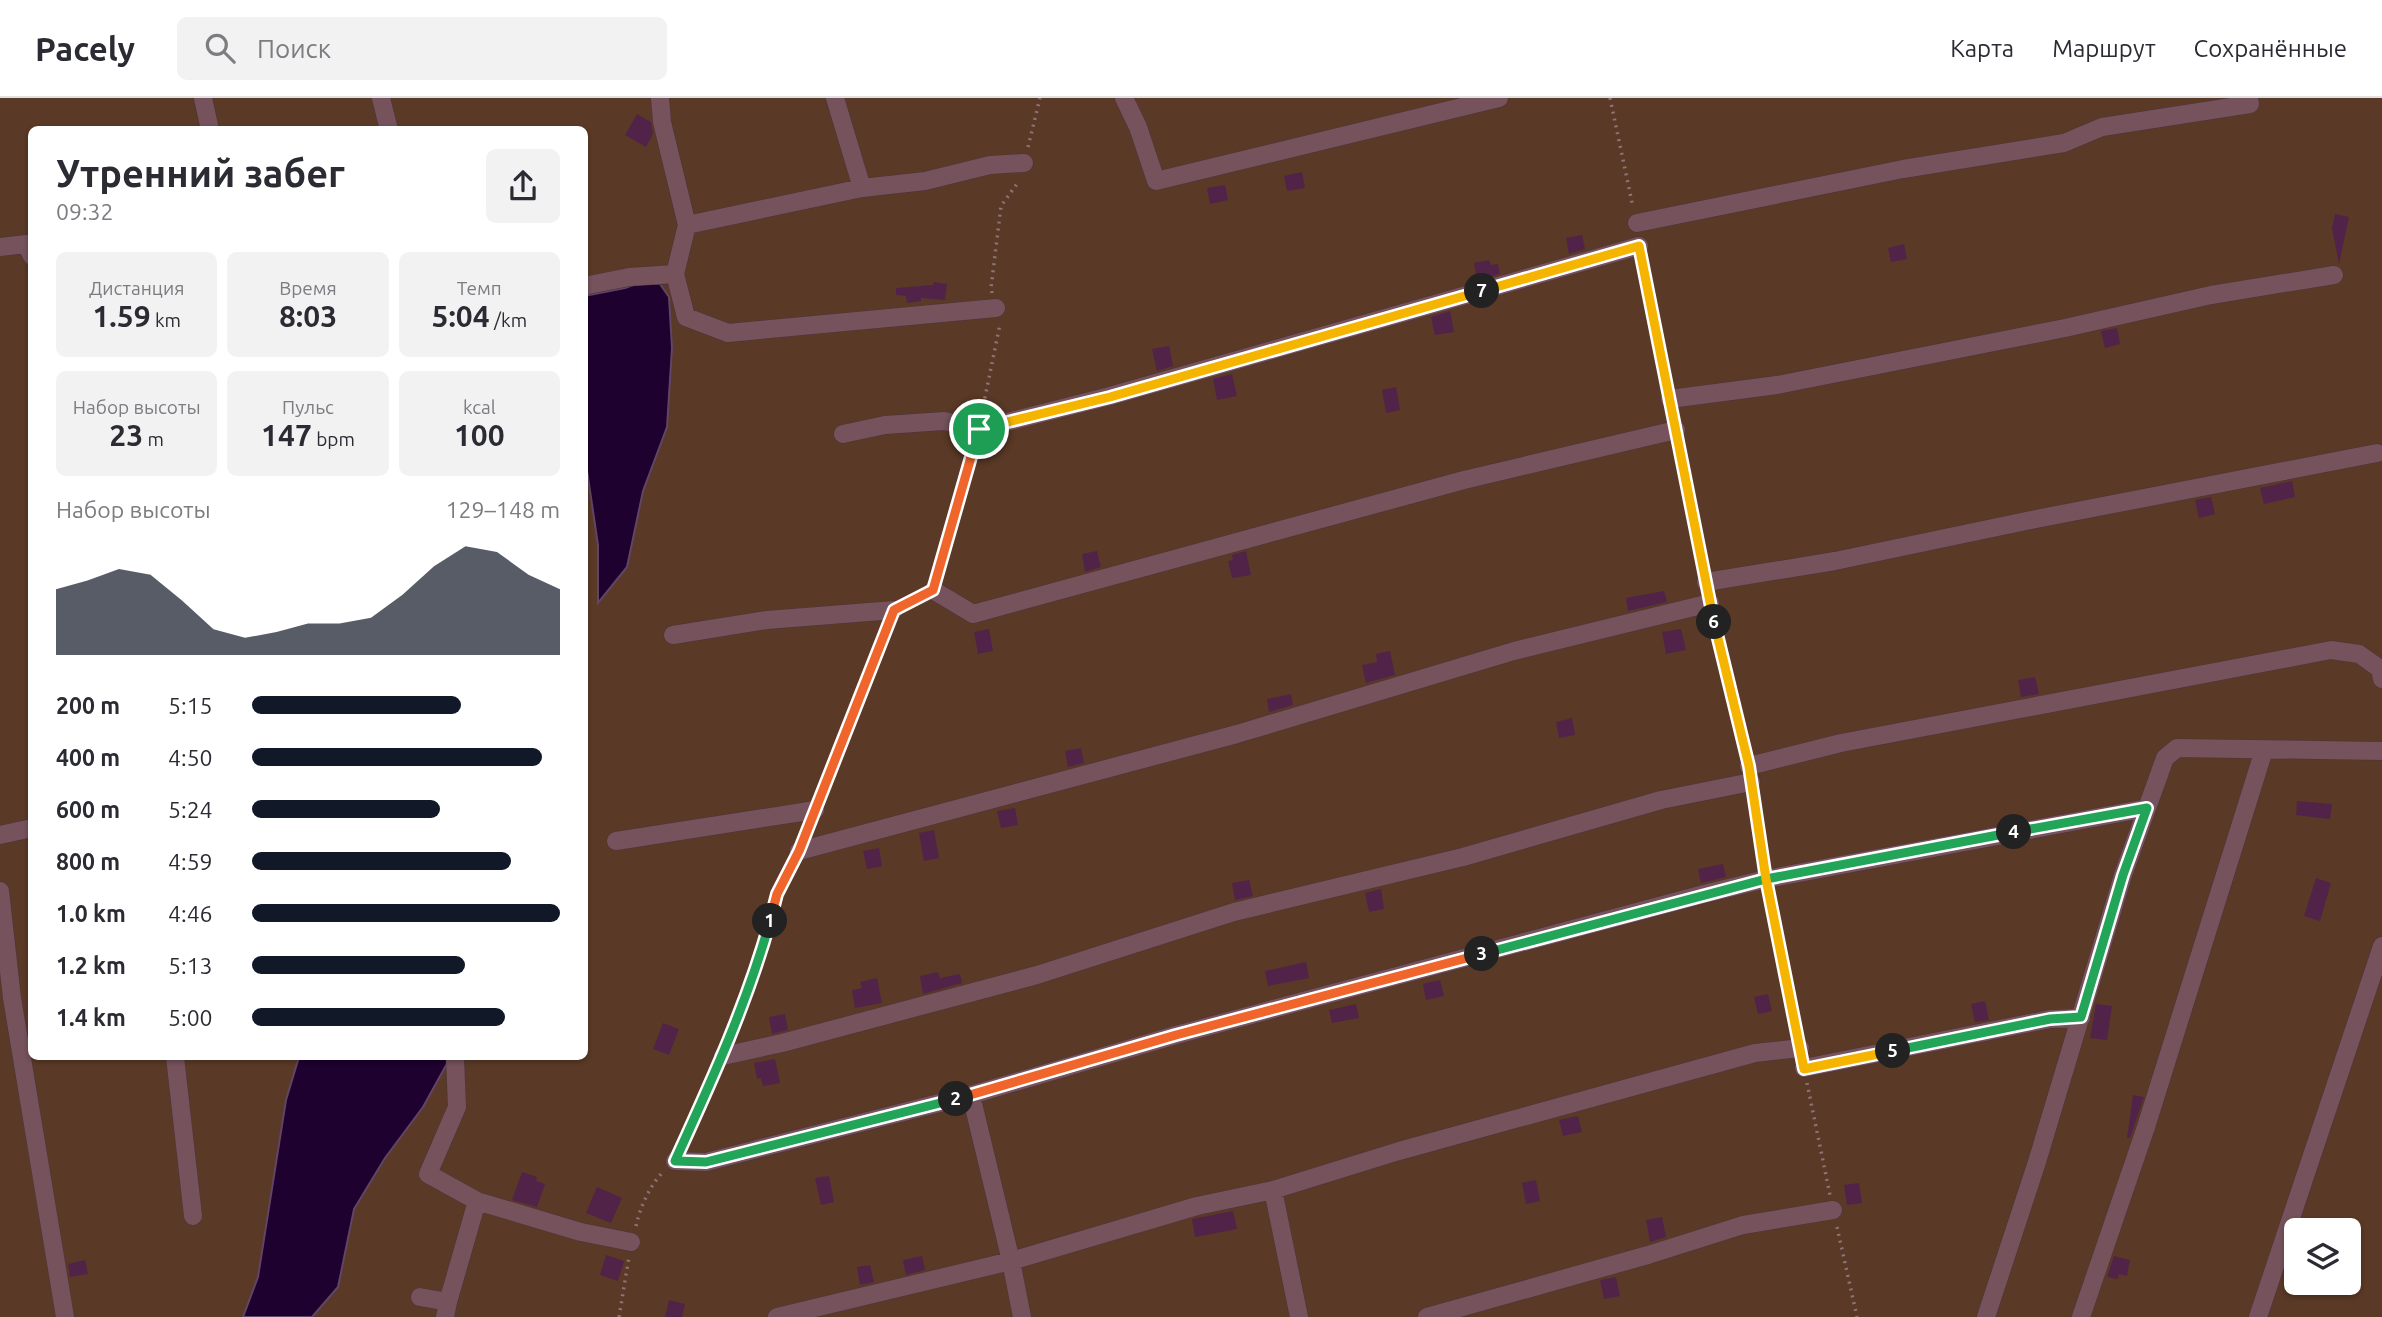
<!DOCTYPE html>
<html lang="ru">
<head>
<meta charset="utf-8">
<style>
  body { margin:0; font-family:Ubuntu,sans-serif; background:#f2f2f3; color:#2b2b33; height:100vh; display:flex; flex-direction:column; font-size:26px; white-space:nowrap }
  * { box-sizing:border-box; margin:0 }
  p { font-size:23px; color:#7c7c81 }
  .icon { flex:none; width:38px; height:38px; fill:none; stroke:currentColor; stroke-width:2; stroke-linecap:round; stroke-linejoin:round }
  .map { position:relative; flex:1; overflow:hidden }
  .drawer { position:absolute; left:28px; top:28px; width:560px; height:934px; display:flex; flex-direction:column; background:#fff; border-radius:10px; box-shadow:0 2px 5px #0004 }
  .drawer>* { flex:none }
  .fabs { position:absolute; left:2284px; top:1120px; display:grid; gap:14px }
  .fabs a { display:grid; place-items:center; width:77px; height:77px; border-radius:10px; background:#fff; box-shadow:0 2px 5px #0004; font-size:35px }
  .pin { position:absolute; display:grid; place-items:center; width:60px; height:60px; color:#fff; margin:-30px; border:4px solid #fff; border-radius:50%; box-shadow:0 2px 7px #0007 }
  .km { position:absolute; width:35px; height:35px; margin:-18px; border-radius:50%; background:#222; color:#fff; font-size:19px; line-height:35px; text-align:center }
  .round { display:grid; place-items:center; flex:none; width:74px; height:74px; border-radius:10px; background:#f2f2f3 }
  .headline { display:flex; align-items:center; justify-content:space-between; height:119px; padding:0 28px }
  h1 { font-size:38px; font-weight:700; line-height:52px }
  .figures { display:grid; grid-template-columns:repeat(3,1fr); gap:10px; height:119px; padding:7px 28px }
  .figures div { display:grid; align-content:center; border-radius:10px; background:#f2f2f3; text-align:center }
  .figures b { font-size:30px; font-weight:700 }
  .figures small { font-size:19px; font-weight:400 }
  .figures p { font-size:19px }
  .chart { height:196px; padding:14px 28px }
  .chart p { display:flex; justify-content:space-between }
  .chart svg { width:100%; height:126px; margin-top:7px; fill:#111827; opacity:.7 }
  ul { padding:0 28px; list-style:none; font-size:23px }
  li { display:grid; grid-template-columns:112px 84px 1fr; align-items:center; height:52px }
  li i { height:18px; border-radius:9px; background:#111827 }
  header { display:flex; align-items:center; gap:42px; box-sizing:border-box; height:98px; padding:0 35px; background:#fff; border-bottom:2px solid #e1e1e2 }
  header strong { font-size:33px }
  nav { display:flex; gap:38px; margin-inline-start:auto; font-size:24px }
  .search { width:490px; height:63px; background:#f2f2f3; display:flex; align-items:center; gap:18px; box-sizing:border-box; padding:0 24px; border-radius:10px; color:#7c7c81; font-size:26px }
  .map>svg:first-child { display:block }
  .green { fill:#5a3926; fill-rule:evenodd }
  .water { fill:#1e012e; stroke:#604566; stroke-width:2 }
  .building { fill:#522349 }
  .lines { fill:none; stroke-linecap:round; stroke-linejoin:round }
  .minor-casing { stroke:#4d343c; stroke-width:19 }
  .path { stroke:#8d727a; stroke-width:3.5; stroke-dasharray:2 5; stroke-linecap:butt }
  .minor { stroke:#75525c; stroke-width:18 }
  .split-1-casing { stroke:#fff; stroke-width:14 }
  .split-2-casing { stroke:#fff; stroke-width:14 }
  .split-3-casing { stroke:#fff; stroke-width:14 }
  .split-4-casing { stroke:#fff; stroke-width:14 }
  .split-5-casing { stroke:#fff; stroke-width:14 }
  .split-6-casing { stroke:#fff; stroke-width:14 }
  .split-7-casing { stroke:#fff; stroke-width:14 }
  .split-8-casing { stroke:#fff; stroke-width:14 }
  .split-1 { stroke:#f0652b; stroke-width:9 }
  .split-2 { stroke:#22a559; stroke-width:9 }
  .split-3 { stroke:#f0652b; stroke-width:9 }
  .split-4 { stroke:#22a559; stroke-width:9 }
  .split-5 { stroke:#22a559; stroke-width:9 }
  .split-6 { stroke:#f5b400; stroke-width:9 }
  .split-7 { stroke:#f5b400; stroke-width:9 }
  .split-8 { stroke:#f5b400; stroke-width:9 }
</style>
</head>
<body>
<header>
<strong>Pacely</strong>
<div class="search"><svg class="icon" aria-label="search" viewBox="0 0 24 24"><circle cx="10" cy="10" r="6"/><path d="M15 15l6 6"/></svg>Поиск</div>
<nav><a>Карта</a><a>Маршрут</a><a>Сохранённые</a></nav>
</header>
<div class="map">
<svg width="2382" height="1219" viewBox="0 0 2382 1219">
  <rect width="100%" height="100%" fill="#361822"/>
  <!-- green -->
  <path class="green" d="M0 0H2382V1219H0ZM32 32H584V959H32ZM2296 1132H2348V1185H2296Z"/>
  <!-- water -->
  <path class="water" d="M655 179 669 199 672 250 667 329 643 393 627 469 598 505V447L584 352V198L625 190Z
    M299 959H447L449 962 423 1009 385 1060 354 1111 338 1189 312 1219H243L258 1179 286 1002Z"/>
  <!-- building -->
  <path class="building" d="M637 16 651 24 653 36 646 49 625 37Z
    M1302 74 1305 90 1287 93 1284 78Z
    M1225 87 1228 102 1210 106 1207 90Z
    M2335 116 2349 119 2339 166 2332 130Z
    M1582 137 1585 151 1569 156 1566 140Z
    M1904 146 1907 161 1891 164 1888 150Z
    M1489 162 1491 167 1498 166 1500 176 1477 182 1474 165Z
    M934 184 947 186 945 202 921 200V203L907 205 906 198 896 197V190L933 187Z
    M1450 213 1454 234 1435 237 1431 219Z
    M2117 230 2120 246 2105 250 2101 233Z
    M1169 248 1173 268 1157 273 1152 251Z
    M1232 276 1237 298 1217 302 1213 281Z
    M1396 289 1400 312 1386 315 1382 292Z
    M2292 383 2295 399 2264 406 2260 390Z
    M2211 399 2215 416 2199 420 2195 402Z
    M1097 453 1101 469 1085 474 1082 456Z
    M1246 453 1251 477 1232 480 1228 463 1233 462 1232 457Z
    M1664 493 1667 504 1628 513 1626 500Z
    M989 531 993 553 978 556 974 534Z
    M1681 531 1686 552 1666 556 1662 534Z
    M1390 553 1395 577 1366 585 1362 567 1377 564 1376 556Z
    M2035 579 2039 596 2021 599 2018 582Z
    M1291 596 1293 607 1269 614 1267 601Z
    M1572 620 1575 637 1559 640 1556 624Z
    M1081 650 1084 665 1068 669 1065 653Z
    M2297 703 2332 706 2330 721 2296 717Z
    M1015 710 1018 727 1001 730 997 713Z
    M934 732 939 760 924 763 919 735Z
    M879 750 882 768 867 771 863 753Z
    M1723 766 1726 779 1701 785 1698 771Z
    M2316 780 2331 785 2320 823 2304 818Z
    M1249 782 1253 798 1235 802 1232 785Z
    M1381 791 1384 811 1369 814 1365 795Z
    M1306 864 1309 880 1268 888 1265 873Z
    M938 874 940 880 960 876 962 885 923 896 920 878Z
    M877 880 882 905 855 910 852 892 862 890 860 884Z
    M1440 882 1444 898 1426 902 1423 886Z
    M1768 896 1772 913 1758 916 1754 899Z
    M1985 903 1989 922 1975 924 1971 906Z
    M1356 906 1359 920 1332 925 1329 912Z
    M2096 906 2112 908 2107 942 2090 940Z
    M785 916 788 932 772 936 769 919Z
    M663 925 679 931 669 957 653 951Z
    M775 961 780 985 763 988 761 980 757 981 754 965Z
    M2133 997 2144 999 2130 1040H2127Z
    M1578 1018 1582 1034 1563 1038 1559 1022Z
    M522 1074 537 1079 536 1083 545 1086 537 1109 512 1102Z
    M829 1078 834 1104 821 1107 815 1080Z
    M1536 1082 1540 1103 1526 1106 1522 1085Z
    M1859 1085 1862 1105 1847 1107 1844 1087Z
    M597 1089 622 1100 611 1125 586 1115Z
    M1233 1113 1237 1131 1195 1139 1192 1121Z
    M1662 1119 1666 1139 1650 1144 1646 1122Z
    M606 1157 624 1163 618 1183 600 1177Z
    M922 1158 925 1172 906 1177 903 1162Z
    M2114 1158 2130 1162 2127 1178 2119 1176 2118 1181 2107 1179Z
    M85 1162 88 1176 70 1179 68 1166Z
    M870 1167 874 1184 860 1187 857 1169Z
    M1616 1179 1620 1198 1604 1201 1600 1182Z
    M669 1202 685 1206 682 1219H665Z"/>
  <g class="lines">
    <!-- minor casing -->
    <g class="minor-casing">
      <path id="minor" d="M203 0 210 32
        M381 0 389 32
        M660 0 662 24 687 127 675 176 686 219 728 235 996 210
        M835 0 862 90
        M1124 0 1138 29 1156 83 1499 0
        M1637 125 1903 71 2064 45 2102 29 2250 6 2249 0
        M687 127 862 90 925 83 990 67 1024 65
        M0 149 26 146 32 158
        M584 188 629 179 675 176
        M1670 301 1777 287 2065 230 2211 197 2334 177
        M843 336 885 327 944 323 979 331 1110 298 1639 148
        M1706 484 1835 463 2036 421 2377 355
        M933 492 973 516 1464 382 1676 332
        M673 537 767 522 894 512
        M1749 668 1841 645 2331 552 2359 556 2380 571 2382 581
        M0 737 32 730
        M616 743 815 712
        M799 753 1237 636 1514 553 1710 505
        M0 793 12 900 65 1219
        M723 958 782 945 1037 877 1234 814 1463 759 1661 702 1751 684
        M175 959 193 1118
        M455 959 457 1009 428 1076 477 1103 581 1134 631 1144
        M1804 970 2050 921 2081 920
        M971 997 1011 1163 1022 1219
        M675 1063 706 1064 971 997 1176 937 1704 796 1766 781 2147 710
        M1273 1092 1299 1219
        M420 1199 448 1204
        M445 1219 448 1204 477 1103
        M777 1219 1011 1163 1197 1108 1273 1092 1399 1053 1755 955 1800 950
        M1427 1219 1648 1157 1743 1127 1833 1112
        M1986 1219 2037 1064 2123 777 2165 660 2177 650 2382 653
        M2081 1219 2146 1029 2264 652
        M2258 1219 2382 848"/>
    </g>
    <!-- path -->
    <path class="path" d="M1610 0 1633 109
      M1028 49 1040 0
      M1642 165 1667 284
      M992 195 991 190 1001 108 1019 83
      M982 314 1000 226
      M1679 347 1702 466
      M937 476 974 348
      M1714 522 1745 651
      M821 697 888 528
      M1753 699 1763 765
      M1769 796 1796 933
      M730 938 761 856 777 796 792 768
      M1807 985 1830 1097
      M682 1047 716 971
      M636 1128C640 1109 650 1087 664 1073
      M1837 1129 1857 1219
      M619 1219 629 1159"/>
    <!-- minor -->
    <use href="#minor" class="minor"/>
  </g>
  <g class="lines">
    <!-- split-1 casing -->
    <g class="split-1-casing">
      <path id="split-1" d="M770 823 777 796 799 753 894 512 933 492 979 331"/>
    </g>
    <!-- split-2 casing -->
    <g class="split-2-casing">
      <path id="split-2" d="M770 823C747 906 711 984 675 1063L706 1064 956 1001"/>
    </g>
    <!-- split-3 casing -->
    <g class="split-3-casing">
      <path id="split-3" d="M956 1001 1176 937 1482 856"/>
    </g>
    <!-- split-4 casing -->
    <g class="split-4-casing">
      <path id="split-4" d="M1482 856 1766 781 2014 734"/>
    </g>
    <!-- split-5 casing -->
    <g class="split-5-casing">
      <path id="split-5" d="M1893 953 2050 921 2081 919 2123 777 2147 710 2014 734"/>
    </g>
    <!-- split-6 casing -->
    <g class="split-6-casing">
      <path id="split-6" d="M1714 524 1749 668 1766 781 1804 971 1893 953"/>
    </g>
    <!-- split-7 casing -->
    <g class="split-7-casing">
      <path id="split-7" d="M1482 193 1639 148 1714 524"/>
    </g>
    <!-- split-8 casing -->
    <g class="split-8-casing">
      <path id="split-8" d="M979 331 1110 299 1482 193"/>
    </g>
    <!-- split-1 -->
    <use href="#split-1" class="split-1"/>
    <!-- split-2 -->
    <use href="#split-2" class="split-2"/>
    <!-- split-3 -->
    <use href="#split-3" class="split-3"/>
    <!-- split-4 -->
    <use href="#split-4" class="split-4"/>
    <!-- split-5 -->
    <use href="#split-5" class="split-5"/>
    <!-- split-6 -->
    <use href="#split-6" class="split-6"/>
    <!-- split-7 -->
    <use href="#split-7" class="split-7"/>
    <!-- split-8 -->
    <use href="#split-8" class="split-8"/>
  </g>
</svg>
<div class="fabs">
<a><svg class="icon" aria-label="layers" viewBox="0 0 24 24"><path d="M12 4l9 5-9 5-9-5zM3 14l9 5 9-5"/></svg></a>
</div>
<div class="pin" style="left:979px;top:331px;background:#1e9e55"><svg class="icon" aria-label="arrive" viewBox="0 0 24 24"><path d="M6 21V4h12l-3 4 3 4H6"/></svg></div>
<b class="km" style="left:770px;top:823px">1</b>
<b class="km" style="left:956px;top:1001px">2</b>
<b class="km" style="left:1482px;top:856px">3</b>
<b class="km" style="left:2014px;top:734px">4</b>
<b class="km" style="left:1893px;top:953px">5</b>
<b class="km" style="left:1714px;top:524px">6</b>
<b class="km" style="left:1482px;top:193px">7</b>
<section class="drawer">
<div class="headline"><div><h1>Утренний забег</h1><p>09:32</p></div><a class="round"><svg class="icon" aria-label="share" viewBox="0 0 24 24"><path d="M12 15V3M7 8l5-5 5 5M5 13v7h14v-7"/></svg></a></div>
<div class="figures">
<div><p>Дистанция</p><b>1.59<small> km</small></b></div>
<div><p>Время</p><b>8:03</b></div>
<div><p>Темп</p><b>5:04<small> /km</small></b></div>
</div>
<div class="figures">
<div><p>Набор высоты</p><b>23<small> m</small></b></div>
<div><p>Пульс</p><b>147<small> bpm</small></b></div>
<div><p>kcal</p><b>100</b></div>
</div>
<div class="chart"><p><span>Набор высоты</span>129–148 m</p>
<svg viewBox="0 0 160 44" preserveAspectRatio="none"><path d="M0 44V21L10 18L20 14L30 16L40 25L50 35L60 38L70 36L80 33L90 33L100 31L110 23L120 13L130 6L140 8L150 16L160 21V44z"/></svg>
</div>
<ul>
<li><b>200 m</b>5:15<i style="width:68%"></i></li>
<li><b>400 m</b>4:50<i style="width:94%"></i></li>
<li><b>600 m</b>5:24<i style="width:61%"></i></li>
<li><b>800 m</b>4:59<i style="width:84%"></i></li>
<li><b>1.0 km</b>4:46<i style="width:100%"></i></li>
<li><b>1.2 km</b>5:13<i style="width:69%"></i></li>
<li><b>1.4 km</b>5:00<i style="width:82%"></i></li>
</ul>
</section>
</div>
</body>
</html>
